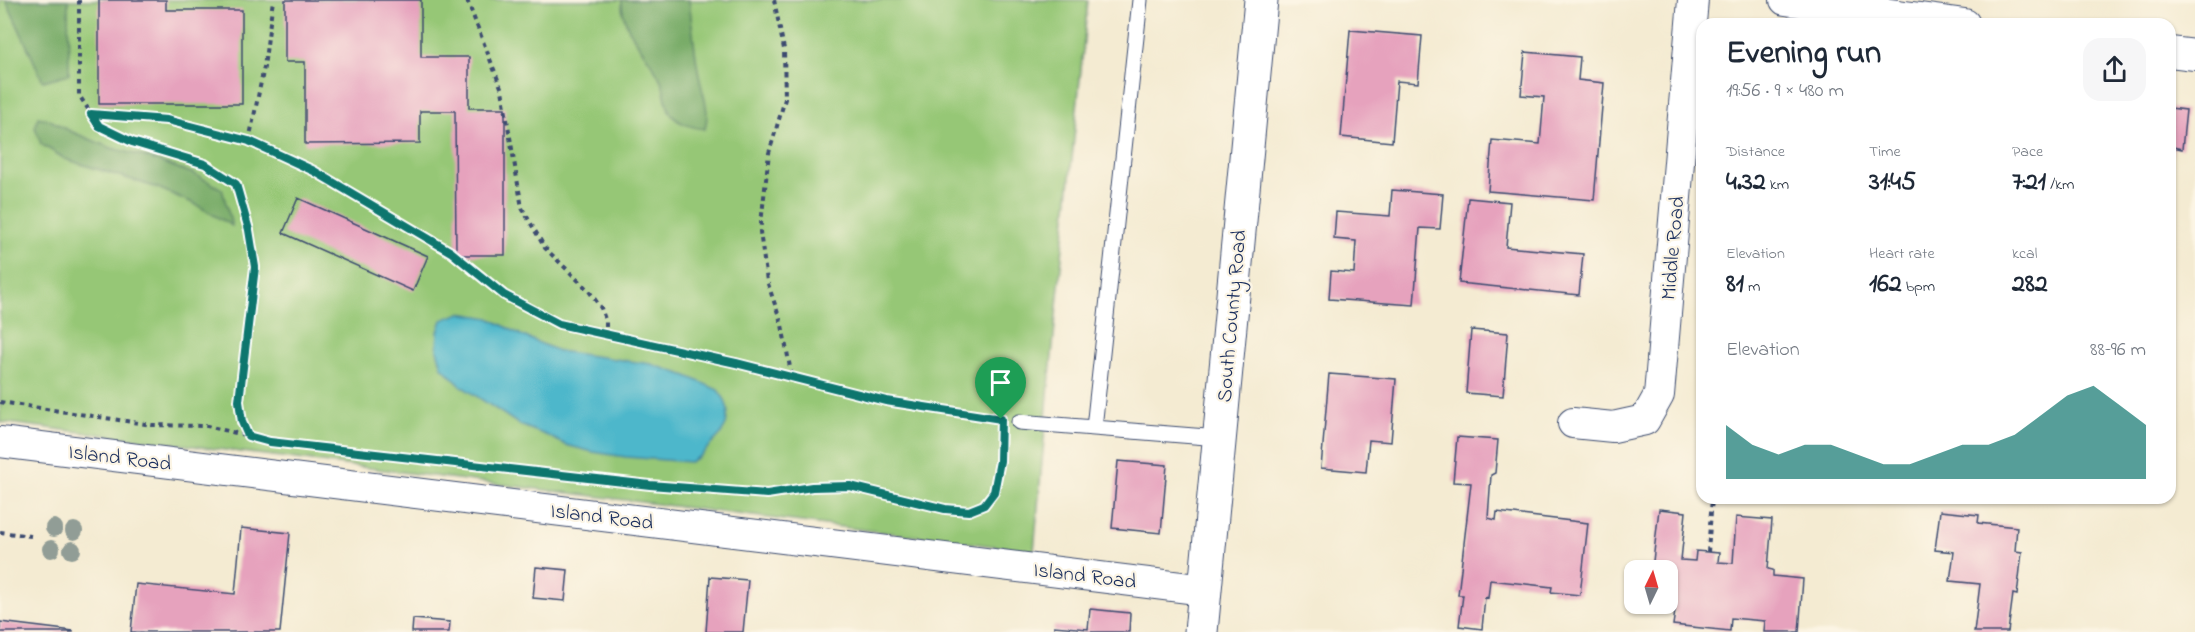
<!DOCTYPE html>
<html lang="en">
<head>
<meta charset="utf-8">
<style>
  body { margin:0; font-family:"Indie Flower",sans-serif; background:#f6f6f7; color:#1f2937; height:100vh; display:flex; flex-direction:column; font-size:22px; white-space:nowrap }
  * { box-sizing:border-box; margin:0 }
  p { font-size:20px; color:#747a83 }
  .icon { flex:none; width:33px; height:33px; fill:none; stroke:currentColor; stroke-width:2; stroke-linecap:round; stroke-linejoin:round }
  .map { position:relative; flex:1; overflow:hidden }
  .panel { position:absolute; left:1696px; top:18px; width:480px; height:486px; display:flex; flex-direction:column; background:#fff; border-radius:18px; box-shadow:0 2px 4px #0004 }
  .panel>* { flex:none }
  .needle { width:39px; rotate:5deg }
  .controls { position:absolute; left:1624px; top:560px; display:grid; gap:12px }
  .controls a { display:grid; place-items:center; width:54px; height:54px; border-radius:12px; background:#fff; box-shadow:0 2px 4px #0004; font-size:30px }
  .pin { position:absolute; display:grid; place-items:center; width:51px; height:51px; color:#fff; margin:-62px -26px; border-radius:50% 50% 50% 0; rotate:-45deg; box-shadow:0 0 6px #0007 }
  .pin .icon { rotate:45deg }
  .round { display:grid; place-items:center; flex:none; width:63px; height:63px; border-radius:18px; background:#f6f6f7 }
  .head { display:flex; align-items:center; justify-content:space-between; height:102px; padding:0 30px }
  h1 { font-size:33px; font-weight:700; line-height:45px }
  .figures { display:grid; grid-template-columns:repeat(3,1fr); gap:9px; height:102px; padding:6px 30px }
  .figures div { display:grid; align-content:center }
  .figures b { font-size:26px; font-weight:700 }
  .figures small { font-size:16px; font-weight:400 }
  .figures p { font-size:16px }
  .chart { height:168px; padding:12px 30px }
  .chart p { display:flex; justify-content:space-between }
  .chart svg { width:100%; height:108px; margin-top:6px; fill:#0f766e; opacity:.7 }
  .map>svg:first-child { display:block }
  .green { fill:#96c776; stroke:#587b6a; stroke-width:1.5 }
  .forest { fill:#78ac67; stroke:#4a6e62; stroke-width:1.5 }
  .water { fill:#4db7cb; stroke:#347394; stroke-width:1.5 }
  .building { fill:#e6a2bd }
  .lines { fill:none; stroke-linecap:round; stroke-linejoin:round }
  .lane-casing { stroke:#3c4b6f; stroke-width:17 }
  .street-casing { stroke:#3c4b6f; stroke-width:32 }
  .secondary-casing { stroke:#3c4b6f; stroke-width:35 }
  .path { stroke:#3c4b6f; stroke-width:4; stroke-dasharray:4.5 4.5; stroke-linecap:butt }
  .lane { stroke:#fff; stroke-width:15 }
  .street { stroke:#fff; stroke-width:30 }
  .secondary { stroke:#fff; stroke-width:33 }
  .tree { fill:#919d96 }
  .route-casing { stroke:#fff; stroke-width:12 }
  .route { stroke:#0f766e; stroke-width:8 }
  .labels { text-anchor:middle; stroke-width:4.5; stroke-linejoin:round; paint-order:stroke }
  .street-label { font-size:21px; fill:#1b2f5e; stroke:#fcf5e5 }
</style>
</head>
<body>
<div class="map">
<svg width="2195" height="632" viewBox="0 0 2195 632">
  <rect width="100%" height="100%" fill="#fcf5e5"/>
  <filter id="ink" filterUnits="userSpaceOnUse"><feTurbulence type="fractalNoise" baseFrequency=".0167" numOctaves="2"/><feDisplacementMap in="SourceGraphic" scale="12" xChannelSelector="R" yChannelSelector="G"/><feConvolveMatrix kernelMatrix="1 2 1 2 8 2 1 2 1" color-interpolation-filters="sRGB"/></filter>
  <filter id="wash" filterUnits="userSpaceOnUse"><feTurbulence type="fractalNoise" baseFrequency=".008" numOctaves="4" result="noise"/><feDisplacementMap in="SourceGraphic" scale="24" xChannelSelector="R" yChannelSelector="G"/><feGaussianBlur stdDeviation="1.35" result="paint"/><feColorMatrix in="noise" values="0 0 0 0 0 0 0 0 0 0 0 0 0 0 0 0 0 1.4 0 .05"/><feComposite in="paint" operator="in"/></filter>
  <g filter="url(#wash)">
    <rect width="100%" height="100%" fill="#f4ebd2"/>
    <!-- green -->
    <path class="green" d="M0 0H1088L1048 395 1034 551 0 422Z"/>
    <!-- forest -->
    <path class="forest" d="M6 0H68L69 74 43 81Z
      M622 0H689C692 23 694 47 698 70 701 91 711 107 705 129 694 128 678 124 671 114 666 106 665 92 662 83 651 55 620 32 622 0Z
      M38 117 50 120 70 131 111 148 150 158 194 174 222 189 232 226 195 204 158 188 65 159 41 144 35 127Z"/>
    <!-- water -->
    <path class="water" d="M460 313 489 318 523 336 558 351 651 364 687 376 718 390 725 400 728 410 726 425 721 434 700 456 690 462 626 457 593 452 566 445 548 436 520 425 461 386 442 367 437 350 438 332 442 320Z"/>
    <g id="blocks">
      <!-- building -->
      <path class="building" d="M99 0H166V10H242V104H99Z
        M285 0H421V57H469V108H505V255H456L455 111H420V143L305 144V62H285Z
        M1350 30 1422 36 1418 83 1397 81 1392 142 1341 137Z
        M1525 52 1580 57 1578 80 1604 83 1594 200 1488 191 1492 140 1540 144 1544 97 1521 95Z
        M2170 108 2186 110 2182 149 2173 147 2172 156Z
        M1392 190 1443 194 1440 229 1420 228 1414 305 1329 299 1331 271 1354 273 1356 241 1334 239 1336 212 1390 216Z
        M298 198 428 256 413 291 283 233Z
        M1468 198 1510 202 1506 247 1583 254 1579 295 1459 283Z
        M1471 330 1508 333 1503 396 1466 393Z
        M1329 374 1396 379 1391 442 1369 440 1366 472 1321 468Z
        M1457 437 1498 440 1495 473 1491 475 1488 518 1496 520 1497 512 1588 523 1580 595 1551 592 1552 587 1490 580 1488 598 1485 597 1482 629 1459 626 1463 595H1458L1471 483 1453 482Z
        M1118 461 1167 465 1161 533 1112 528Z
        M1659 509 1686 512 1681 560 1695 561 1696 551 1719 553 1718 562 1733 563 1736 517 1772 520 1768 569 1773 570V576L1803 579 1799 632H1764L1765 621 1731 618 1730 631 1673 625 1675 611 1648 609 1649 603H1668V570H1652Z
        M1940 511 1979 515 1978 523 2017 527 2015 551 2022 552 2017 595 2013 594 2008 632H1974L1980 584 1950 581 1954 552 1935 550Z
        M241 528 290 533 280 632H131L136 584 235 594Z
        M536 567 568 570 565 601 533 598Z
        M710 577 748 580 743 632H706Z
        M1090 609 1130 613 1129 632H1053L1054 626 1088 629Z
        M413 619 450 622 449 632H412Z
        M0 622 73 631V632H0Z"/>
    </g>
  </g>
  <g filter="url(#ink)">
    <use href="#blocks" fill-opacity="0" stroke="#3c4b6f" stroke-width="1.5"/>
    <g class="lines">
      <!-- lane casing -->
      <g class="lane-casing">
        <path id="lane" d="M1019 422 1219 438
          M1094 428 1140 0"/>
      </g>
      <!-- street casing -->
      <g class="street-casing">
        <path id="street" d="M1785 0 1965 24
          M2170 52 2195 55
          M1573 423 1613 427 1645 420 1659 395 1693 0
          M0 442 1205 590"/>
      </g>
      <!-- secondary casing -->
      <g class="secondary-casing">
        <path id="secondary" d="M1201 632 1261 0"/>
      </g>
      <!-- path -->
      <path class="path" d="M79 0V95L99 126 132 143 205 164 236 184 248 229 255 267 239 401 242 422 247 436
        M467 0 502 90 522 208 545 248 589 291 601 308 606 322V334
        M774 0 784 49 785 99 769 153 760 232 767 281 782 325 792 378
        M91 114 167 120 249 141 314 171 451 252 504 295 559 324 736 363 886 401 998 418
        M249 141 264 67 273 0
        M0 402 152 425 207 426 269 441
        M300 445C434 459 568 480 702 489 723 491 744 494 765 494 794 493 822 483 851 486 882 490 960 522 984 505 1001 493 1000 455 1001 436
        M0 532 31 536
        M1708 552 1712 498"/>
      <!-- lane -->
      <use href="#lane" class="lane"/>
      <!-- street -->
      <use href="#street" class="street"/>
      <!-- secondary -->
      <use href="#secondary" class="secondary"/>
    </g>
    <!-- trees -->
    <g class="tree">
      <circle cx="54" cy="528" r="9"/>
      <circle cx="74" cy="531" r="9"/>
      <circle cx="51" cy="549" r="9"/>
      <circle cx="72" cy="550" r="9"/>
    </g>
  </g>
  <g class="lines" filter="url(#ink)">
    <!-- route casing -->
    <g class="route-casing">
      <path id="route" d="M91 114 167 120 249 141 314 171 451 252 504 295 559 324 736 363 886 401 1001 419 1000 461 994 492 984 505 969 511 945 509 850 486 812 487 767 494 650 485 270 442 248 436 242 422 239 401 255 267 249 230 236 184 205 164 132 142 99 126Z"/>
    </g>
    <!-- route -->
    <use href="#route" class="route"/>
  </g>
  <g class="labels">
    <!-- street labels -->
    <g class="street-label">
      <text transform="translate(1672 248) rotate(-85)" y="7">Middle Road</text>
      <text transform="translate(1231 316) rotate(-85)" y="7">South County Road</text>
      <text transform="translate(120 457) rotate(7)" y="7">Island Road</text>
      <text transform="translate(602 516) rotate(7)" y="7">Island Road</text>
      <text transform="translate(1085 575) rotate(7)" y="7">Island Road</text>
    </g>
  </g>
</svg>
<div class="controls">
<a><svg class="needle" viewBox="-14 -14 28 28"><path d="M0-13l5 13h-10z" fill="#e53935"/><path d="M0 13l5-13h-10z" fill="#747a83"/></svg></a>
</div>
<div class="pin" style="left:1001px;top:419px;background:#1e9e55"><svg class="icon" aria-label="arrive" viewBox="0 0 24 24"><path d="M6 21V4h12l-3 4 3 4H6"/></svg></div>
<section class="panel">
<div class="head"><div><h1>Evening run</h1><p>19:56 · 9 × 480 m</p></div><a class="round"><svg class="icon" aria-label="share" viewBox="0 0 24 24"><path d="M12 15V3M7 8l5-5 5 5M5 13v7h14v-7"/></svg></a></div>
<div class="figures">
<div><p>Distance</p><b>4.32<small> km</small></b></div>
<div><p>Time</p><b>31:45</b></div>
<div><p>Pace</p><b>7:21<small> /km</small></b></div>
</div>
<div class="figures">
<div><p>Elevation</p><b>81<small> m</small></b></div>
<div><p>Heart rate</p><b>162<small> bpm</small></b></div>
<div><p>kcal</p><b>282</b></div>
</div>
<div class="chart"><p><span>Elevation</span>88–96 m</p>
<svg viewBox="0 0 160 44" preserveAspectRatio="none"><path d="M0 44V22L10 30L20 34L30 30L40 30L50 34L60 38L70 38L80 34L90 30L100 30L110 26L120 18L130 10L140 6L150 14L160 22V44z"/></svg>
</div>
</section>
</div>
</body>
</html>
